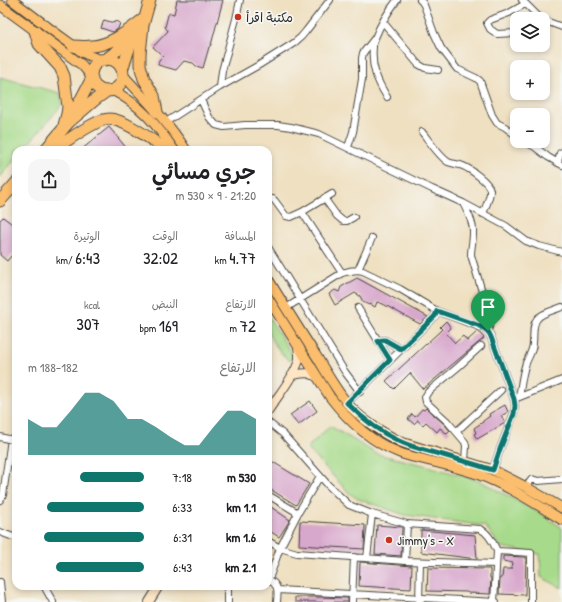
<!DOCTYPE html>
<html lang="ar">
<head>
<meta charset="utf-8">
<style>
  body { margin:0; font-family:"Patrick Hand","Playpen Sans Arabic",sans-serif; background:#f6f6f6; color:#202124; direction:rtl; height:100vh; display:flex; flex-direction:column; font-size:15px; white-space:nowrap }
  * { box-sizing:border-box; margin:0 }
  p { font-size:13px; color:#757577 }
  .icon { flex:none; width:22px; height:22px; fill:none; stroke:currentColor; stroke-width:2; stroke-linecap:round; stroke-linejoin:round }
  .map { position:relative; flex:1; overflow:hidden; direction:ltr }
  .details { position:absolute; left:12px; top:146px; width:260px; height:444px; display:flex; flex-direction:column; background:#fff; border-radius:12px; box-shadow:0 2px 6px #0003; direction:rtl }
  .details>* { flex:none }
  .buttons { position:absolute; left:510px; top:12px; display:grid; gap:8px }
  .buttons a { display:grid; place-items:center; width:40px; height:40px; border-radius:8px; background:#fff; box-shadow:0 2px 6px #0003; font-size:20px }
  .pin { position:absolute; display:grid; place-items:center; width:34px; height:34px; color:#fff; margin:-41px -17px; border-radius:50% 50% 50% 0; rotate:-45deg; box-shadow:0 0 4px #0007 }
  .pin .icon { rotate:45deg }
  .round { display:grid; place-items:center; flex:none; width:42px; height:42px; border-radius:12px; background:#f6f6f6 }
  .headline { display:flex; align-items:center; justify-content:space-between; height:68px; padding:0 16px }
  h1 { font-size:22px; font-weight:600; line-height:30px }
  .metrics { display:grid; grid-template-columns:repeat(3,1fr); gap:6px; height:68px; padding:4px 16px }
  .metrics div { display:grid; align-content:center }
  .metrics b { font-size:17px; font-weight:600 }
  .metrics small { font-size:11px; font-weight:400 }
  .metrics p { font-size:11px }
  .chart { height:112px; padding:8px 16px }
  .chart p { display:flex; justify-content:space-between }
  .chart svg { width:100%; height:72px; margin-top:4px; fill:#0f766e; opacity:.7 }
  ul { padding:0 16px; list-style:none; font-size:13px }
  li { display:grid; grid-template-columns:64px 48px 1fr; align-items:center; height:30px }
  li i { height:10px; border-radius:5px; background:#0f766e }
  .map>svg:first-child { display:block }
  .green { fill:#a7da8a; stroke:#69825a }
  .building { fill:#d8a7cc }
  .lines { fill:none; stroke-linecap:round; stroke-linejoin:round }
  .street-casing { stroke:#484642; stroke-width:8 }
  .secondary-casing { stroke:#484642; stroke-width:10 }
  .primary-casing { stroke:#484642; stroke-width:11 }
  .highway-casing { stroke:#484642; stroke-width:13 }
  .street { stroke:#fff; stroke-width:6 }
  .secondary { stroke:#fde5c5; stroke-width:8 }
  .primary { stroke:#fbbe6e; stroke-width:9 }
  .highway { stroke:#fbbe6e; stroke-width:11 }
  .route-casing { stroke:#fff; stroke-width:8 }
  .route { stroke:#0f766e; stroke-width:5 }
  .poi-dot { fill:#c8321e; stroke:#f6f6f2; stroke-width:1.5 }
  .labels { text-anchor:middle; stroke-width:3.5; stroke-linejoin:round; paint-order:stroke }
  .poi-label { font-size:13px; fill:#2b2b2b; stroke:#f6f6f2; text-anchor:start }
</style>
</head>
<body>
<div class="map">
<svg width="562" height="602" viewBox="0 0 562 602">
  <rect width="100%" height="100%" fill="#f6f6f2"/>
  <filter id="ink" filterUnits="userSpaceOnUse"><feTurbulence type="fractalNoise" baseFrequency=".025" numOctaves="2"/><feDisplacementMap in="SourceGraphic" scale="8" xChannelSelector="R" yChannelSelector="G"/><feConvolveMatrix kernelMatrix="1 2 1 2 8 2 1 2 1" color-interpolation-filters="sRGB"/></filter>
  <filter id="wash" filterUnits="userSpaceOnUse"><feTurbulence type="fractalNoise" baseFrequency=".012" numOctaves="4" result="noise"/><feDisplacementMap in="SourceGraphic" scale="16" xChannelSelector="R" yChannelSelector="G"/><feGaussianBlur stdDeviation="0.9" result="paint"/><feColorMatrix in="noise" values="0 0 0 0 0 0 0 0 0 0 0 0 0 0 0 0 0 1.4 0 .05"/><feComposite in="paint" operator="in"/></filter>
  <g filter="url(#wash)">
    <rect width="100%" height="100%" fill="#efe0c1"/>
    <!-- green -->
    <path class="green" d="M0 77 60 93 62 103 61 106 23 150H16V158L0 177Z
      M268 316 292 354 293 358 290 361C284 358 270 339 268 332 267 328 268 321 268 316Z
      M330 426 377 454 428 466 480 481 545 516 562 528V588L541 577 540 554 501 547 485 526 405 515 358 499 349 493 307 448Z"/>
    <g id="blocks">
      <!-- building -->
      <path class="building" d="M177 0H223L211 45 209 47 203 68 196 66 193 63 184 61 176 70 158 65 159 60 163 56 153 47 168 31 165 27 168 15 170 13 174 14Z
        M104 20 114 23 115 21 120 23 118 29 113 32 101 28Z
        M109 127 128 150H81Z
        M3 217 16 227V250L7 261 0 255V220Z
        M357 278 428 317 420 324 383 304 377 302 375 307 370 304 369 305 363 302 360 296 355 293 335 305 329 294 335 290 339 292 341 287Z
        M446 321 451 328 446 333 455 343 463 336 467 341 478 331 484 338 423 389 410 373 394 389 386 381 438 333 442 329 440 327Z
        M310 401 317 411 298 425 290 415Z
        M505 405 508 412 501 416 505 423 477 439 474 434 476 433 474 428 483 422V421L490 416 489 414Z
        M426 408 444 424 450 431 447 434 440 428 437 432 426 422 423 425 417 420H418L414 424 408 419 412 414 415 417 422 409 424 410Z
        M268 459 309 484 296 505 268 488Z
        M268 505 290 520 279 537 268 530Z
        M300 521 365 525 364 549 299 545Z
        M377 525 402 527 401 556 375 554Z
        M421 530 475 535 477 559 421 552Z
        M503 556 526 557 525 595 499 594 500 578H502L503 569H512L513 563 503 561Z
        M360 562 412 566 411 589 359 586Z
        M428 568 490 569V578H491L490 594 468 593 467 592 427 591Z
        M295 597H323L348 598V602H295Z"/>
    </g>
  </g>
  <g filter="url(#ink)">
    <use href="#blocks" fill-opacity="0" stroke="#484642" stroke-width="1"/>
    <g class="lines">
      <!-- street casing -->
      <g class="street-casing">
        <path id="street" d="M420 0 422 2 424 5 434 33 441 48 457 69 476 78 480 81 492 115 497 123 505 127 517 136
          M522 0 541 19
          M543 20 562 27
          M383 22 418 64 425 68 438 70
          M517 33 497 34 490 29 487 23 490 20 509 13 525 4
          M220 87 222 71 233 30 236 19 240 0
          M387 97C377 81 371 67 373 47 373 44 373 41 375 38 380 25 388 12 397 0
          M201 100 209 117 216 125 224 127 245 125H278L291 127 319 134 432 189 463 203 506 226 526 241 539 246 562 252
          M166 122 220 87 259 65 294 43 301 37 306 31 330 0
          M422 132C429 141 439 156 448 162 453 164 458 164 463 166 470 169 489 182 490 190 491 196 485 208 483 214
          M524 141 535 147 548 157 562 165
          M348 147 353 132 362 79V58L363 53 374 39
          M558 163 560 153 562 152
          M324 198 337 216 343 221H347L354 217
          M268 199H273L275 201 286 216 291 217 302 212 332 194
          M463 203C467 212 474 222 473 233 473 241 471 248 471 255L490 318V324L488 331
          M302 212 342 273
          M268 247 345 372 360 392
          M358 270 372 238
          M286 308 342 273C349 271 356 269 363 271L400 289 437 311 485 329 490 334 491 337 514 399 515 406 514 413 500 449 493 470
          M358 308 390 360
          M378 341 383 340H385L401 349
          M519 397C521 387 522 376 525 366 527 358 533 352 533 343 534 335 532 325 537 319 541 313 555 310 562 307
          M517 398 562 380
          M347 403 435 316 437 311
          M268 422 283 434 328 485 349 505 372 514 407 524 480 529C488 532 494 544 497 551L494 602
          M457 431 501 390
          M0 437 16 441
          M465 461 466 446 465 442 447 421 426 402 425 397 428 392 458 367 481 346
          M526 487 532 479 538 481 562 479
          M268 495 298 513
          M0 500 3 495 11 439
          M0 532 16 538
          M268 541 280 548 297 553 405 561 496 564
          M497 551 531 553V602
          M367 558 372 514
          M405 561 407 524
          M268 579C279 585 278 591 277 602
          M269 579 280 548 298 513 320 476
          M0 582 2 602
          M44 586 53 602
          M228 586V602
          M278 590 496 602
          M352 602 354 557
          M419 602 420 562"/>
      </g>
      <!-- secondary casing -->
      <g class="secondary-casing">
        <path id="secondary" d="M292 375C304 373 308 371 318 378
          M268 411C277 397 293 378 298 363 300 358 299 352 298 347
          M149 602 159 586"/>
      </g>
      <!-- primary casing -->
      <g class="primary-casing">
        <path id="primary" d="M12 0 53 31 82 52 90 56 102 60
          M0 5 82 65 91 76
          M123 75C145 99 168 122 186 150
          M112 90C140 104 157 125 174 150
          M268 279C284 305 300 331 317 357 326 372 335 388 347 403 361 420 381 432 401 442L493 470 526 487 562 508
          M268 298 330 397C349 422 371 442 400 453 410 457 420 458 430 461 446 465 461 469 477 474 507 485 535 503 562 520"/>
      </g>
      <!-- highway casing -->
      <g class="highway-casing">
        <path id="highway" d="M143 25 140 54V65L144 79 154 96 157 112
          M35 31 39 44 60 67 64 76 68 107 67 114 63 129
          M73 46C79 46 86 47 92 46 112 45 130 29 145 18
          M91 75a16 16 0 1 1 32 0a16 16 0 1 1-32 0Z
          M105 60 114 53 133 35
          M122 70 130 46 143 25 150 0
          M72 116 92 78
          M45 150 69 122 96 99 107 91
          M53 150C66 142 78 132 92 125 97 122 104 119 110 119 126 120 153 141 167 150
          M0 201 16 183"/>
      </g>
      <!-- street -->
      <use href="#street" class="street"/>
      <!-- secondary -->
      <use href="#secondary" class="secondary"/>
      <!-- primary -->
      <use href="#primary" class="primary"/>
      <!-- highway -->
      <use href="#highway" class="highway"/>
    </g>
  </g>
  <g class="lines" filter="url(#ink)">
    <!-- route casing -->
    <g class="route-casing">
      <path id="route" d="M437 311 480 326C485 329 489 331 491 337L514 399 515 406 514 414 500 449 493 470C477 465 460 460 443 455 429 451 413 448 399 441 379 432 363 419 347 403L390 360 378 341 383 340H385L401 349 435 316Z"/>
    </g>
    <!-- route -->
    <use href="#route" class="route"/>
  </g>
  <!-- markers -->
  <g class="poi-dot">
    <circle cx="238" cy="17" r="4"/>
    <circle cx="389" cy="540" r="4"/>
  </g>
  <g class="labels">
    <!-- poi labels -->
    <g class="poi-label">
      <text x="246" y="22">مكتبة اقرأ</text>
      <text x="397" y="545">Jimmy's - X</text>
    </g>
  </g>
</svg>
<div class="buttons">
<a><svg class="icon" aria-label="layers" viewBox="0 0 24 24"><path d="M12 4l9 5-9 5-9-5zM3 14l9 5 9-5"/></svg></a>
<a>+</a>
<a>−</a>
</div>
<div class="pin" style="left:488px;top:331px;background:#1e9e55"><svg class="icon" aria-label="arrive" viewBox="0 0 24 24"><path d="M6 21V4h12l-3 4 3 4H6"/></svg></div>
<section class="details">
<div class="headline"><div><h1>جري مسائي</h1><p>21:20 · 9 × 530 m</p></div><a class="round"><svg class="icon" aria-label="share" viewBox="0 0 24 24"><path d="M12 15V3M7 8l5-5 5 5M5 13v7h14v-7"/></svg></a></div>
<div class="metrics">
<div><p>المسافة</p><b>4.77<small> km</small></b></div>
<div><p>الوقت</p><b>32:02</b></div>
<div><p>الوتيرة</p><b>6:43<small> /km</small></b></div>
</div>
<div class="metrics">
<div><p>الارتفاع</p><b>72<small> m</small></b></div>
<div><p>النبض</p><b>169<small> bpm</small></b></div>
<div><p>kcal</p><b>307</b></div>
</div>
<div class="chart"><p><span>الارتفاع</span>182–188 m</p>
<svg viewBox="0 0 160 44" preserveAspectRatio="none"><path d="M0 44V22L10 27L20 27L30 17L40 6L50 6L60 11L70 22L80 22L90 27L100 33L110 38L120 38L130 27L140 17L150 17L160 22V44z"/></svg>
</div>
<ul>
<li><b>530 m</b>7:18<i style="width:55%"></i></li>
<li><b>1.1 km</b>6:33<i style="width:84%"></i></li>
<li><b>1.6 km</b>6:31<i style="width:86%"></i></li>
<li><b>2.1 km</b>6:43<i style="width:76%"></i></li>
</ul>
</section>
</div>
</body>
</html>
